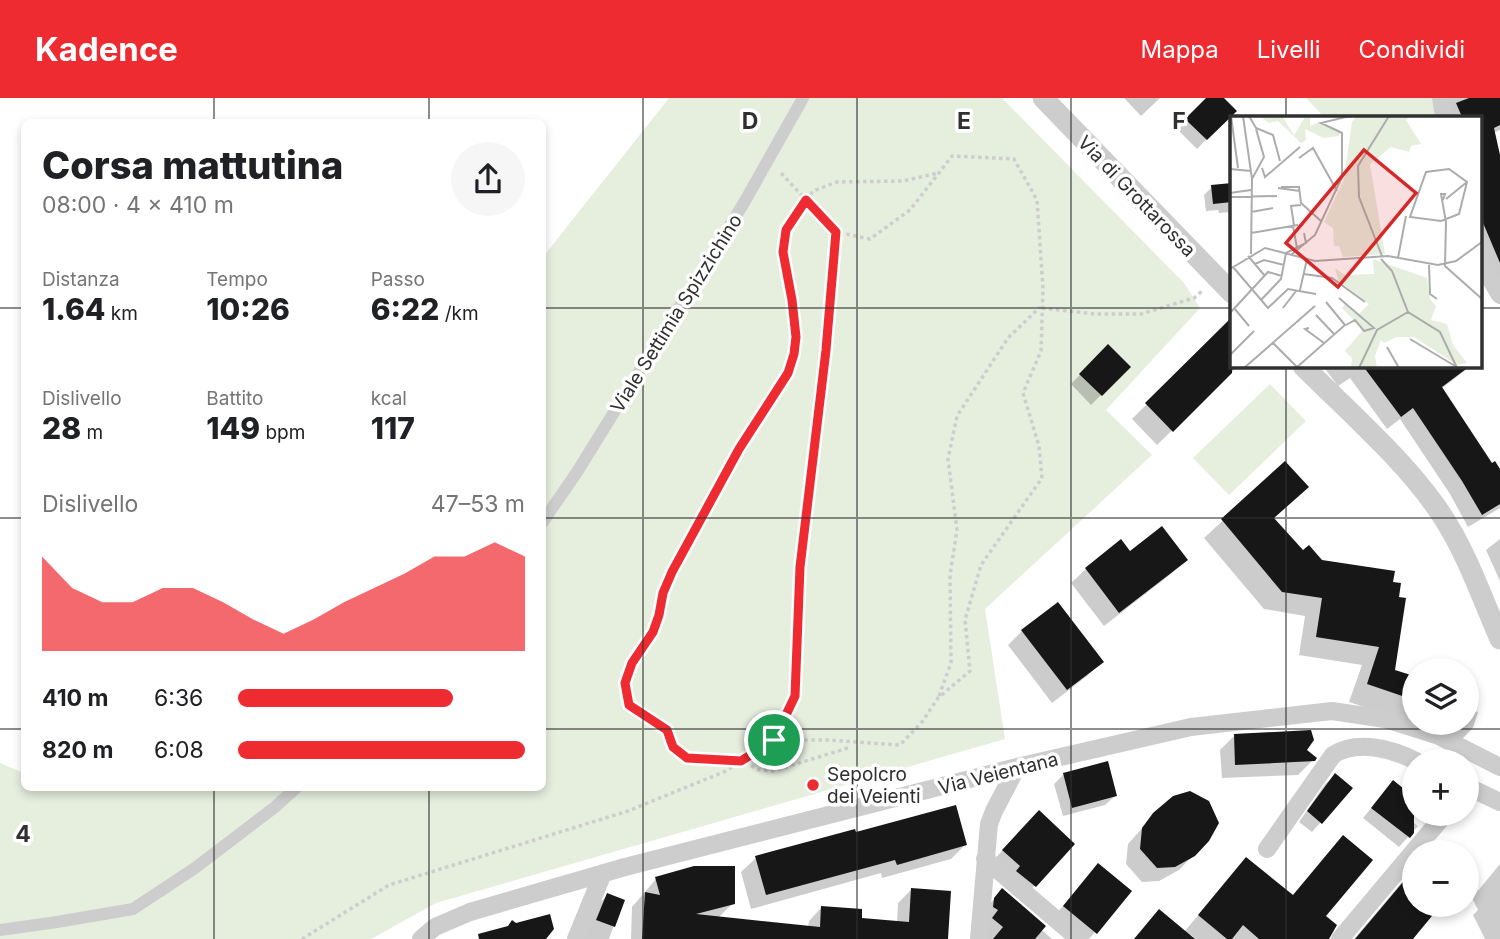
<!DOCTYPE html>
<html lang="it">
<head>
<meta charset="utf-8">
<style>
  body { margin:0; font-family:Inter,sans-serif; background:#f6f6f6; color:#202124; height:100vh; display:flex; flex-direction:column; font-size:26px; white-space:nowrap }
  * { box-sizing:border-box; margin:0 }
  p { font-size:23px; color:#757577 }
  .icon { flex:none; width:38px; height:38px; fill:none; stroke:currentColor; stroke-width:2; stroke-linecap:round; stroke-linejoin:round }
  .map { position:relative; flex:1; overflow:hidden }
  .side { position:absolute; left:21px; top:21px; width:525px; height:672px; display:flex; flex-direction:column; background:#fff; border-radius:10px; box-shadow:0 4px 10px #0003 }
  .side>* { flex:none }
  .buttons { position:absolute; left:1402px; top:560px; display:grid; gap:14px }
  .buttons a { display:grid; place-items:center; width:77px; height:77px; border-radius:50%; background:#fff; box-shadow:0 4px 10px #0003; font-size:35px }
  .pin { position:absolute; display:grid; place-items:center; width:60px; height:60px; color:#fff; margin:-30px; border:4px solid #fff; border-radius:50%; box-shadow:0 2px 7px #0007 }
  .round { display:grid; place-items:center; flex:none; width:74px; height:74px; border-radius:37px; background:#f6f6f6 }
  .headline { display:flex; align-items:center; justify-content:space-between; height:119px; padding:0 21px }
  h1 { font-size:38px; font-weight:800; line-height:52px }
  .figures { display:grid; grid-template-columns:repeat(3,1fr); gap:10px; height:119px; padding:7px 21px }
  .figures div { display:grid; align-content:center }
  .figures b { font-size:30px; font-weight:800 }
  .figures small { font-size:19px; font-weight:400 }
  .figures p { font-size:19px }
  .chart { height:196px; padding:14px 21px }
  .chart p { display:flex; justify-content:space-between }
  .chart svg { width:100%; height:126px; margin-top:7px; fill:#ef2b32; opacity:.7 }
  ul { padding:0 21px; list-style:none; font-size:23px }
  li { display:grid; grid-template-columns:112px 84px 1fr; align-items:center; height:52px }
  li i { height:18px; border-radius:9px; background:#ef2b32 }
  header { display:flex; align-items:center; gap:42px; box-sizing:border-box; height:98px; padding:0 35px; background:#ef2b32; color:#fff }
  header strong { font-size:33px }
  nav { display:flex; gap:38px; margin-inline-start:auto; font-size:24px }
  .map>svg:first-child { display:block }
  .green { fill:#e6eede }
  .shadow { fill:#0003 }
  .building { fill:#171717 }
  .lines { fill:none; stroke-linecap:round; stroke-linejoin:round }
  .path { stroke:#cdcdcd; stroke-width:3.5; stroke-dasharray:3.5 3.5; stroke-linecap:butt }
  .pedestrian { stroke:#cdcdcd; stroke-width:12 }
  .minor { stroke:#cdcdcd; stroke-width:18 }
  .tertiary { stroke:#cdcdcd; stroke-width:21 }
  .route-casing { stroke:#fff; stroke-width:14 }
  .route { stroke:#ef2b32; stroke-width:9 }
  .grid { fill:none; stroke:#303030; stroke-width:2; stroke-opacity:0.55 }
  .poi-dot { fill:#ef2b32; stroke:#fff; stroke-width:2.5 }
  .labels { text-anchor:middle; stroke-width:7; stroke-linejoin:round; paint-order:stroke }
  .street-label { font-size:19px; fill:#303030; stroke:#fff }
  .poi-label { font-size:19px; fill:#303030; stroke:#fff; text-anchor:start }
  .inset-road { fill:none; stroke:#acacac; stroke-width:2 }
  .view { fill:#d62828; fill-opacity:0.15; stroke:#d62828; stroke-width:3.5 }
  .inset-edge { fill:none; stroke:#303030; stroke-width:3.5 }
  .grid-label { font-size:23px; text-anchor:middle; font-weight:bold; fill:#303030; stroke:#fff; stroke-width:7; stroke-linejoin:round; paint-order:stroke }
</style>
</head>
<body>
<header>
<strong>Kadence</strong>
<nav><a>Mappa</a><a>Livelli</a><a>Condividi</a></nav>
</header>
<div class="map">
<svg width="1500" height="841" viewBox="0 0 1500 841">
  <rect width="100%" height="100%" fill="#fff"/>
  <!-- green -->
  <path class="green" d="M669 0H1002L1184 185 1200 210 1106 312 1152 357 985 511 1005 641 436 805 371 841H0V665L24 675V690H542L543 159Z
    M1306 0H1432L1435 19H1324Z
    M1270 286 1306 323 1229 397 1193 360Z"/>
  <!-- shadow -->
  <path class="shadow" d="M1124 0H1160L1141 18Z
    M1209 0H1221L1234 13 1197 51 1177 31Z
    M1443 0H1500V32L1493 35 1500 65V193L1481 153V19H1447Z
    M1232 86V114L1219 115 1218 112 1206 113 1204 97 1212 89Z
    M1228 225 1232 229V268H1238L1157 347 1132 321Z
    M1108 248 1129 269 1091 307 1071 286Z
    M1323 268H1471L1441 291 1491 367 1500 375V410L1468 429 1450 396 1400 321 1387 331 1350 280 1338 288Z
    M1285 365 1273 421 1303 455 1321 464 1391 485 1393 573 1414 580V625H1466V610L1478 614 1473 630 1455 648 1416 626 1349 604 1362 567 1299 557 1305 518 1264 511 1204 440Z
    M1500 441V483L1486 452Z
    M1130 455 1186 461 1171 476 1104 528 1071 485 1086 471Z
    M1022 533 1101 564 1087 578 1052 605 1008 547Z
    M1235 637 1305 652 1315 660 1298 677 1222 680 1220 652Z
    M1064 676 1115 698 1105 707 1063 718 1054 686Z
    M1335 677 1321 724 1312 734 1299 724 1325 686Z
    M1393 684 1414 701V711L1407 719 1418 728 1399 749 1363 720Z
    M1154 717 1208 742 1179 772 1159 783 1142 784 1126 766 1128 746Z
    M1024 729 1036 786 1022 800 989 767Z
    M855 736 965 747 951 761 882 780 881 775 751 811 741 774 756 760Z
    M1344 739 1324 818 1311 841H1195L1191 837 1188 841H1134L1159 813 1184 834 1246 761 1292 798Z
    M1438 744 1451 754H1428Z
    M1500 766V841H1485L1473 817 1478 812 1472 800Z
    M1098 767 1130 793 1089 841H1071L1050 823Z
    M1414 770V807H1437L1409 841H1354Z
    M656 781 733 805 718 820 808 830 809 823 822 809 860 822 897 825 898 805 912 791 946 841H631L632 809Z
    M1000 796 1052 841H986L985 810Z
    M608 797 623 803 609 841H582L594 810Z"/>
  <!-- building -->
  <path class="building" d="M1206 0H1224L1237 13 1207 42 1185 21Z
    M1469 0H1500V27L1494 30 1500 57V165L1481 120V19H1462L1456 5Z
    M1232 85V104L1213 106 1211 87Z
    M1232 219V275L1173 334 1145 305Z
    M1108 246 1131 269 1102 298 1079 276Z
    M1363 268H1470L1442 289 1492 365 1495 363 1500 371V406L1482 417 1462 383 1413 310 1401 319Z
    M1285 363 1309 389 1274 420 1303 452 1309 447 1322 462 1395 473 1393 484 1401 485 1399 499 1406 500 1395 572 1414 578V602L1367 586 1379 549 1316 539 1322 500 1282 494 1221 421Z
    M1162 428 1188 462 1119 515 1085 470 1121 441 1130 453Z
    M1058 504 1104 564 1067 592 1021 532Z
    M1311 632 1314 642 1307 652 1317 660 1315 663 1235 667 1234 636Z
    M1108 663 1117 698 1072 710 1063 675Z
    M1335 675 1353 690 1322 726 1307 713Z
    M1393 682 1414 699V735L1410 740 1371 710Z
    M1190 693 1209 703 1219 725 1209 743 1195 758 1175 769 1157 770 1140 751 1142 730 1153 715 1173 698Z
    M956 707 967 747 897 767 895 762 766 797 755 758 855 731 856 734Z
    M1039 712 1075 746 1036 789 1016 773 1020 768 1002 752Z
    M1343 737 1373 762 1326 818 1337 827 1329 841H1259L1243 827 1232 841H1227L1198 817 1246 759 1293 797Z
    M1098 765 1132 793 1097 836 1063 808Z
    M694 768H735V806L696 816 820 829 821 808 862 811V820L909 824 911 790 951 793 948 841H642L645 794 660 797 655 779Z
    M1414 771V807H1441L1413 841H1355Z
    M1002 790 1046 828 1035 841H993L1003 829 992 820 998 812 993 809 994 800Z
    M607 795 625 802 615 829 596 822Z
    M1159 811 1195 841H1134Z
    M550 816 554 831 546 841H479L478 836 508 828 512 822 516 825Z"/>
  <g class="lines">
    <!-- path -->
    <path class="path" d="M1042 210 1095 216H1141L1194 200 1202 193
      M939 598 951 565 950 477 957 432 948 361 957 318 1008 240 1040 209
      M774 642 795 598 800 469 826 252 836 134
      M848 650 773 673 759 672 741 663 729 661 706 663 687 660 672 649 667 632 629 607 625 585 632 565 653 534 659 517 663 495 672 474 739 351 788 275 794 256 796 239 792 202 783 154 786 132 813 93 837 84 903 83 938 75
      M302 841 389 787 628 713 726 673 774 642H828L900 647 922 624 938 600 970 573 965 522 981 467 1042 380 1039 348 1023 295 1041 253 1043 191 1037 102 1014 61 952 58 910 112 870 141 836 134 780 74"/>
    <!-- pedestrian -->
    <path class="pedestrian" d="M542 425 577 374 745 103 803 0
      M0 832 57 824 133 811 195 770 275 709 296 690"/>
    <!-- minor -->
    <path class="minor" d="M1441 0 1444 19
      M1481 165 1500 197
      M1466 688 1500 704
      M1267 751 1333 657C1357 641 1392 651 1416 663
      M985 761 1079 841
      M421 841 435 829 470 814 625 769 1017 669 1191 629 1332 613 1385 621 1439 638 1500 669
      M576 841 603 775
      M979 841 989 726 994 713 1017 669
      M1340 841 1445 716"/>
    <!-- tertiary -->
    <path class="tertiary" d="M1043 0 1232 195
      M1303 268C1348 313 1408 365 1443 419 1467 456 1482 500 1500 541"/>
  </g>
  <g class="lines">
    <!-- route casing -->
    <g class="route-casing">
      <path id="route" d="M806 102 836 134 826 252 800 469 795 598 774 642 741 663 687 660 673 649 667 632 629 607 625 585 632 565 653 534 659 517 663 495 672 474 739 351 788 275 794 256 796 239 792 202 783 154 786 132Z"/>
    </g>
    <!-- route -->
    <use href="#route" class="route"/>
  </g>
  <!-- grid -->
  <path class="grid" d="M214 0V24M429 0V24M643 0V841M857 0V841M1071 0V841M1286 0V19M0 210H24M542 210H1232M1481 210H1500M1286 268V841M0 420H24M542 420H1500M0 631H24M542 631H1500M214 690V841M429 690V841"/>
  <!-- markers -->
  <circle class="poi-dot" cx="813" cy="687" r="7"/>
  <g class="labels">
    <!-- street labels -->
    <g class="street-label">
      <text transform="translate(1137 98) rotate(46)" y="7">Via di Grottarossa</text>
      <text transform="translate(676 215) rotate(-58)" y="7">Viale Settimia Spizzichino</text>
      <text transform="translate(998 675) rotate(-14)" y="7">Via Veientana</text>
    </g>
    <!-- poi labels -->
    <g class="poi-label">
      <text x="827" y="683">Sepolcro<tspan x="827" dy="22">dei Veienti</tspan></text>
    </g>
  </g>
  <!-- overview -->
  <g transform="translate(1230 18)">
    <rect width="252" height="252" fill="#fff"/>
    <path d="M30 0H52L64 19 75 1 69 0H80V10L89 6 111 15 109 20 94 22 75 13 76 24 71 27 48 5 39 7ZM127 0H180L176 4 191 28 181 30 179 36 161 31 140 48 155 138 113 141 109 130H104L103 112 94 106 114 63 122 6ZM143 143 197 162 200 183 206 190 201 204 217 208 223 229 237 247 227 249 184 221H167L154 227 151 224 145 240 147 252H121L122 242 115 235 133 214 112 192 115 188 128 199 139 188 108 164 105 152 115 159 144 158Z" fill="#e6eede"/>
    <path class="inset-road" d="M1 0 8 52M13 0 22 63 21 138M19 0 26 12 43 19 50 45M69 42 83 32 107 75M32 52 35 61 70 31M0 53 21 55M219 53 237 66 229 98 211 105 180 101 196 56ZM22 63 34 41 26 13M51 71H69L71 87 92 106M48 72 70 75M0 77 21 74M0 81 47 80M216 83 237 66M213 84 215 78H211L216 106 215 150 252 183M21 96 43 92M64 109 61 90 71 89M63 110 67 132M21 117 68 109M61 139 85 119 112 61V17L91 7 120 0M18 140 35 160M152 140 129 81 128 50 159 0M168 142 176 100M151 143 162 155 178 196 210 216 227 252M25 148 34 144 54 149M199 149 200 178 207 183M3 151 38 192 58 173 86 178M0 153 35 132 85 145 158 140 208 149 226 145 252 126M74 158 102 162 135 186M70 174 77 143M109 182 144 212 134 215 125 204 116 209M31 184 51 163 56 137 76 127 74 117M4 192 19 210M53 192 66 175M0 197 38 156 52 160M86 199 104 218M79 212 75 213 94 227M180 223 225 250M43 227 67 251M157 231 169 252M0 239 24 215M14 252 85 190M66 252 115 209 96 186M129 252 147 214 178 196"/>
    <path class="view" d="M134 34 186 77 108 171 56 127Z"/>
    <rect width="252" height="252" class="inset-edge"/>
  </g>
  <g class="grid-label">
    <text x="750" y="31">D</text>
    <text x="964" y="31">E</text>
    <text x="1179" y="31">F</text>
    <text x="23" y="744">4</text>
  </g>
</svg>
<div class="buttons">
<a><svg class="icon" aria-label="layers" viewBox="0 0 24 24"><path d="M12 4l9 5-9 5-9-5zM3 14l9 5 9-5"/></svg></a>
<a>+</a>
<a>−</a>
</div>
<div class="pin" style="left:774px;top:642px;background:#1e9e55"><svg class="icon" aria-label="arrive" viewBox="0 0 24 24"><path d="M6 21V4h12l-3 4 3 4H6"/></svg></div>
<section class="side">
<div class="headline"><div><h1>Corsa mattutina</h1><p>08:00 · 4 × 410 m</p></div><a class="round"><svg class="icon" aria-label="share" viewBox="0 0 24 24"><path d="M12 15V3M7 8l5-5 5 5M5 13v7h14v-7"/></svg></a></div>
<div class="figures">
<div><p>Distanza</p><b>1.64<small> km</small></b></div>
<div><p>Tempo</p><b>10:26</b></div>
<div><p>Passo</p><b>6:22<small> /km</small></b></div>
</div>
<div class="figures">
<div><p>Dislivello</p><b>28<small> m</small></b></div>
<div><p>Battito</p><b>149<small> bpm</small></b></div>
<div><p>kcal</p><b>117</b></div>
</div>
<div class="chart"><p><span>Dislivello</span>47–53 m</p>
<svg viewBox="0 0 160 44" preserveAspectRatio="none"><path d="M0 44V11L10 22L20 27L30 27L40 22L50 22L60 27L70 33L80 38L90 33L100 27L110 22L120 17L130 11L140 11L150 6L160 11V44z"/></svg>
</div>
<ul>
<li><b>410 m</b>6:36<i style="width:75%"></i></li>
<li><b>820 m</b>6:08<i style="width:100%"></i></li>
</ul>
</section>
</div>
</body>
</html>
